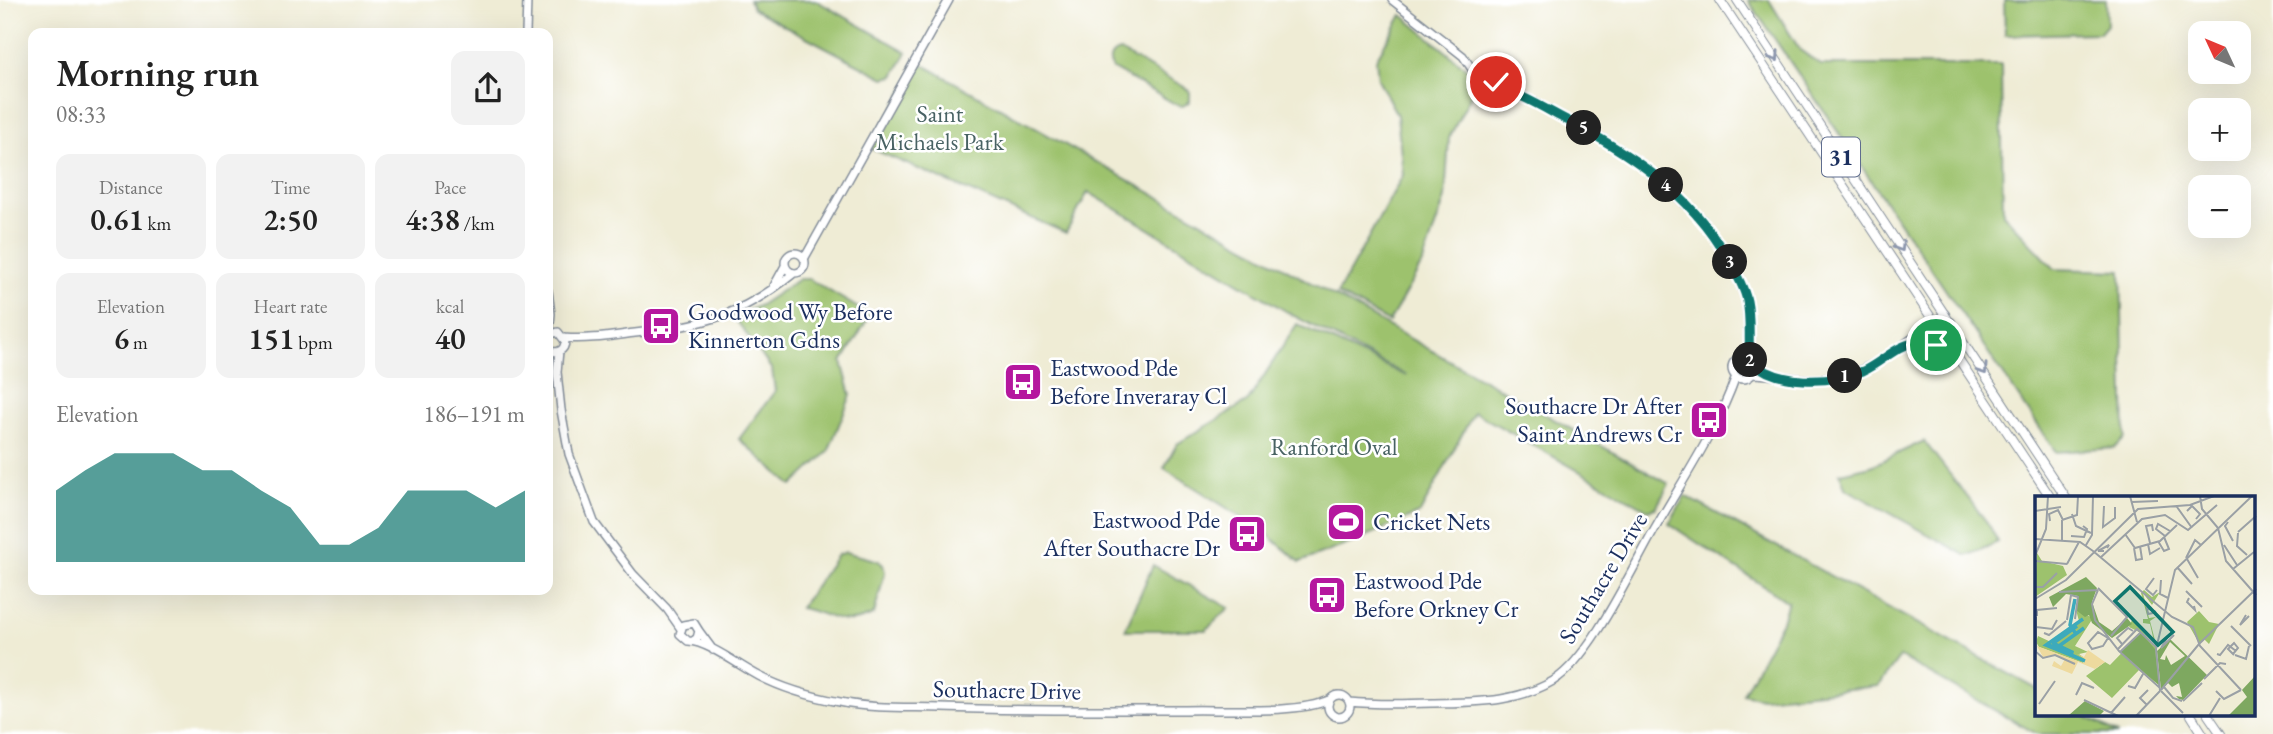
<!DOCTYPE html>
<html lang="en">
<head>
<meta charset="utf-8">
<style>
  body { margin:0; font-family:"EB Garamond",serif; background:#f2f2f2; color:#222; height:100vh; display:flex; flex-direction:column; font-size:26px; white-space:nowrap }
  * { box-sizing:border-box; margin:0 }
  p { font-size:23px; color:#767676 }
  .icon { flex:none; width:38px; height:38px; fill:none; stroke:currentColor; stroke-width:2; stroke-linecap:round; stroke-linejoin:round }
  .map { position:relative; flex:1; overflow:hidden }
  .drawer { position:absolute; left:28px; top:28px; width:525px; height:567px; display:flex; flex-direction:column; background:#fff; border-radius:14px; box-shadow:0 7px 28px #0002 }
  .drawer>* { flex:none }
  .needle { width:46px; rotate:314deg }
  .tools { position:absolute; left:2188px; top:21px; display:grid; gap:14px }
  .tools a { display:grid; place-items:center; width:63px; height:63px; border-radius:14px; background:#fff; box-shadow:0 7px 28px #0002; font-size:35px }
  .pin { position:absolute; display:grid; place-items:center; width:60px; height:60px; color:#fff; margin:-30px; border:4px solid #fff; border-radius:50%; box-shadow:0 2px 7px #0007 }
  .km { position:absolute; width:35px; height:35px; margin:-18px; border-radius:50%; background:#222; color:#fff; font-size:19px; line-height:35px; text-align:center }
  .round { display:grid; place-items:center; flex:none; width:74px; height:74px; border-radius:14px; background:#f2f2f2 }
  .overview { display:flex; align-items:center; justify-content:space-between; height:119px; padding:0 28px }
  h1 { font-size:38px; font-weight:600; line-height:52px }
  .stats { display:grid; grid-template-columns:repeat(3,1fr); gap:10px; height:119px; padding:7px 28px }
  .stats div { display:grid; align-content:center; border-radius:14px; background:#f2f2f2; text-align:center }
  .stats b { font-size:30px; font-weight:600 }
  .stats small { font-size:19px; font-weight:400 }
  .stats p { font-size:19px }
  .chart { height:196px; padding:14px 28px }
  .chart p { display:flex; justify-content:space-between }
  .chart svg { width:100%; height:126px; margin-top:7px; fill:#0f766e; opacity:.7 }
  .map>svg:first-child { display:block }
  .green { fill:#9dc26d; stroke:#5c7866; stroke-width:2 }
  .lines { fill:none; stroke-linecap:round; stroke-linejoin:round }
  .secondary-casing { stroke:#858e9a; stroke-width:10 }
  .primary-casing { stroke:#858e9a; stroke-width:10 }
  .secondary { stroke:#fff; stroke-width:7 }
  .primary { stroke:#fff; stroke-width:8 }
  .oneway { stroke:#8d97ae }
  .route-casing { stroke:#fff; stroke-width:14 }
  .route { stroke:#0f766e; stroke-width:9 }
  .labels { text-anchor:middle; stroke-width:5; stroke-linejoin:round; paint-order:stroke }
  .shield { fill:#fff; stroke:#5f6d8e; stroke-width:2 }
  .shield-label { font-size:23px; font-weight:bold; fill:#1b2f5e }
  .park-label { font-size:24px; fill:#486263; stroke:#fff }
  .poi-label { font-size:24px; fill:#1b2f5e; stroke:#fff; text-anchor:start }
  .street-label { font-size:24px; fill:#1b2f5e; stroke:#fff }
  .inset-river { fill:none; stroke:#3daabc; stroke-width:3.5 }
  .inset-road { fill:none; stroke:#9aa0a5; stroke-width:2 }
  .view { fill:#0f766e; fill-opacity:0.15; stroke:#0f766e; stroke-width:3.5 }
  .inset-edge { fill:none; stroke:#1b2f5e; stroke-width:3.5 }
</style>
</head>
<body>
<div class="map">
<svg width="2273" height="734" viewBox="0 0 2273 734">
  <rect width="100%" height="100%" fill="#fff"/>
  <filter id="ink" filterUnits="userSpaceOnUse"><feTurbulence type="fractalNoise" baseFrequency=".0143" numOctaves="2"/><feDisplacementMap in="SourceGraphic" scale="14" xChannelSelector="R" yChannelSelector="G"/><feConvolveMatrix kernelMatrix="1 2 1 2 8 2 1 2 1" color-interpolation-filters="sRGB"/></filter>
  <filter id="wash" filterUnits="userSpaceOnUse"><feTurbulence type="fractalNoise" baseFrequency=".00686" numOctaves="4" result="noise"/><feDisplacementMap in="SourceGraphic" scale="28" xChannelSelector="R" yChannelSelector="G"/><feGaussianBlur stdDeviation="1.57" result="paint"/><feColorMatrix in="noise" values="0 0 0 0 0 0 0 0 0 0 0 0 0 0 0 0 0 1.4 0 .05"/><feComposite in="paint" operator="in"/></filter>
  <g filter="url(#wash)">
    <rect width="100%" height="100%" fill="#efecd5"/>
    <!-- green -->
    <path class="green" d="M749 0H815L907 52 894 76 884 78 753 9Z
      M1748 0H1769L1800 50 1821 65H2001L2003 214 2055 269 2121 271 2125 438 2115 448 2056 452Z
      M2004 0H2106L2107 25 2100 33 2005 35Z
      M1402 15 1479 79 1449 138 1445 198 1423 262 1389 322 1337 294 1403 175 1397 115 1378 79 1376 59Z
      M1120 51 1186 88 1190 92V101L1183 106 1177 105 1113 69C1107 61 1110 53 1120 51Z
      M920 63 1669 484 1656 508 1648 510 1474 412 1420 513 1351 543 1300 562 1263 531 1164 468 1177 444 1248 401 1297 324 1407 376 1294 316 1088 192 1066 233 870 148Z
      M799 279H809L870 315 842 362 851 395 828 452 792 486 739 439 775 391 772 370 734 317 760 305Z
      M1924 441 1989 525 1998 542 1967 556 1845 488 1840 473 1871 466Z
      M1685 496 2037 689V715H2083L2118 734H2037L1900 657 1878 686 1762 698 1743 694 1782 621 1788 602 1669 524Z
      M845 552 879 561 883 565 885 572 874 614C843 631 830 613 800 608L837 555Z
      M1153 565 1229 608 1206 630H1125Z"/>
  </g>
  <g filter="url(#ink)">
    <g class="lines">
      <!-- secondary casing -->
      <g class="secondary-casing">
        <path id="secondary" d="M1392 0 1463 56 1476 75
          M526 33 527 0
          M1476 75a11 11 0 1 1 22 0a11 11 0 1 1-22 0Z
          M1491 85 1511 90 1597 135 1637 161 1702 219 1735 271 1747 301 1750 360
          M785 263a10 10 0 1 1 20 0a10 10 0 1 1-20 0Z
          M804 259 949 0
          M774 286 785 266
          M548 291 551 314 549 334
          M548 335 558 332 565 341C565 351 556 355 548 349
          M564 338C588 340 611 336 635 333 701 326 741 316 794 273
          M1905 346 1922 341 1951 322
          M559 351 557 372 561 410 569 454 594 522 633 574 667 609 681 629
          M1732 368a11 11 0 1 1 22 0a11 11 0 1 1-22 0Z
          M1752 374C1776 374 1799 381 1822 379 1873 376 1906 341 1945 314
          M699 631 713 650
          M693 641 697 638 699 631 694 623 683 625 680 634 688 641C707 641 741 667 759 676 784 689 813 697 840 702 873 709 908 707 941 708 1023 711 1104 710 1186 710 1222 709 1299 714 1329 700
          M1328 706a11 11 0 1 1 22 0a11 11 0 1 1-22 0Z
          M1349 702C1377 705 1405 704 1434 703 1475 702 1516 703 1553 681 1592 657 1632 568 1656 527 1684 478 1717 430 1736 376"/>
      </g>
      <!-- primary casing -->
      <g class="primary-casing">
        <path id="primary" d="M1720 0 2051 498
          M1737 0 2066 498
          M1925 339 1956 359
          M2191 715 2203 734
          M2208 715 2221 734"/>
      </g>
      <!-- secondary -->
      <use href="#secondary" class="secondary"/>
      <!-- primary -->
      <use href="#primary" class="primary"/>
    </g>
    <!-- one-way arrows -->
    <defs><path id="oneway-chevron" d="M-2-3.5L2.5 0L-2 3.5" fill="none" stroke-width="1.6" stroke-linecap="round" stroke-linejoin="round" transform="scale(1.75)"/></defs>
    <g class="oneway">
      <use href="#oneway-chevron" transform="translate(1775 57) rotate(56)"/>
      <use href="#oneway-chevron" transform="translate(1900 247) rotate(58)"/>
      <use href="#oneway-chevron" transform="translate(1983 370) rotate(56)"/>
    </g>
  </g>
  <g class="lines" filter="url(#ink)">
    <!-- route casing -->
    <g class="route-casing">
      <path id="route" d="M1496 82 1491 85C1516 92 1537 104 1559 116 1625 150 1690 191 1727 258 1735 271 1744 286 1747 301 1751 320 1748 341 1750 360 1777 386 1829 384 1863 371 1878 364 1890 352 1904 346 1911 343 1918 343 1925 339L1936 345"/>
    </g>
    <!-- route -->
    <use href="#route" class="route"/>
  </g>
  <!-- icons -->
  <defs>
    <g id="bus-square" transform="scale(2.0125)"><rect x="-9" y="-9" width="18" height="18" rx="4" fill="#b5179e" stroke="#fff"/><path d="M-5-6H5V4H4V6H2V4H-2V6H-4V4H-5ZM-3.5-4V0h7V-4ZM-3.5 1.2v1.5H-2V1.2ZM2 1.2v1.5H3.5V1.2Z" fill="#fff"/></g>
    <g id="stadium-square" transform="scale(2.0125)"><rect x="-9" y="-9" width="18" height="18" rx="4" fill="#b5179e" stroke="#fff"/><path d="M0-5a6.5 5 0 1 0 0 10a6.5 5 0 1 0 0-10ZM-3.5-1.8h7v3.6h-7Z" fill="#fff"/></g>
  </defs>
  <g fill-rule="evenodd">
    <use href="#bus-square" x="661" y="326"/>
    <use href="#bus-square" x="1023" y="382"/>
    <use href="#bus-square" x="1709" y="420"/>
    <use href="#stadium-square" x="1346" y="522"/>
    <use href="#bus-square" x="1247" y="534"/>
    <use href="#bus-square" x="1327" y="595"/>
  </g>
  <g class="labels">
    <!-- shield labels -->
    <rect class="shield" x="1822" y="137.5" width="38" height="39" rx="5"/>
    <g class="shield-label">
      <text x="1841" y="165">31</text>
    </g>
    <!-- park labels -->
    <g class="park-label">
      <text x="940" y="122">Saint<tspan x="940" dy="28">Michaels Park</tspan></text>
      <text x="1334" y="455">Ranford Oval</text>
    </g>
    <!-- poi labels -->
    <g class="poi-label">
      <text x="688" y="320">Goodwood Wy Before<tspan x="688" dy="28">Kinnerton Gdns</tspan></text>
      <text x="1050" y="376">Eastwood Pde<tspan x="1050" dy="28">Before Inveraray Cl</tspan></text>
      <text x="1682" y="414" text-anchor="end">Southacre Dr After<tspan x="1682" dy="28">Saint Andrews Cr</tspan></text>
      <text x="1220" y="528" text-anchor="end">Eastwood Pde<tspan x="1220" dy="28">After Southacre Dr</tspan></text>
      <text x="1373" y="530">Cricket Nets</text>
      <text x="1354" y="589">Eastwood Pde<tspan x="1354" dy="28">Before Orkney Cr</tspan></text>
    </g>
    <!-- street labels -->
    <g class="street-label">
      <text transform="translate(1603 578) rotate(-59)" y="8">Southacre Drive</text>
      <text transform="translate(1007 690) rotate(1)" y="8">Southacre Drive</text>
    </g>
  </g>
  <!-- overview -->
  <g transform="translate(2035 496)">
    <rect width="220" height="220" fill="#efecd5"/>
    <path d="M2 57 7 65 28 70 32 79 0 101ZM109 94 117 101 125 96 117 109 108 97 114 122 121 121 115 125 121 148 124 189 104 174 77 202 51 180 70 166 75 169 106 137 94 131 97 124 120 150 115 128 108 127V123H113L106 97ZM41 114 58 122 40 150 53 156 44 158 51 163 48 167 4 151 1 146 3 140 16 146 44 125ZM164 115 174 126 184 128 174 148 169 143 164 147 152 126Z" fill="#9dc26d"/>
    <path d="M51 81 62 92 57 106 64 126 77 135 92 122 97 128 77 142 57 127 54 119 50 121 41 114 43 100 31 98 18 111 14 101ZM106 137 120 153 124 189 85 156ZM135 143 172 179 148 204 144 203 141 200 147 201 144 187 137 191 133 187 126 194 122 155ZM135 146 150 160 136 169 131 159 130 164 125 163ZM220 180V220H193L212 201 207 194ZM50 205 69 215 64 220H25L34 219Z" fill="#7ea860" fill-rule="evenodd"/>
    <path d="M2 150 48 167 50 163 42 158 49 161 53 154 70 166 60 173 43 166 37 178 17 170 19 165 26 170 30 163 20 159 8 161Z" fill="#eeda9e"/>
    <path class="inset-river" d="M40 103 35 129 41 138M48 123 11 149 50 165M18 147 37 156 36 161M12 148 50 165M17 148 42 130M24 150 49 132"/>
    <path class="inset-road" d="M95 0 102 26M165 0 167 13 183 32 191 65 221 99M97 6 123 5M69 10 68 31 80 22V11M142 11 157 32M0 15 26 11M152 15 157 10 165 18 161 23M37 18 41 30 56 37M27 24 42 19 43 0M27 24V46M15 25 14 18 23 14 28 24M193 26 190 30 198 45M203 36 221 20M203 37 202 50 212 59M90 38 100 52 125 45 142 29M36 40 49 41 52 33 48 30M130 40 121 33 123 28 135 35M0 43 45 46 58 55M123 45 129 55 134 53 129 41M115 47 111 30 117 29 118 35M113 48 115 58 125 52M51 49 57 39 58 0M189 49 202 69M99 52 101 64 107 63 105 50M58 55 137 121 158 131 165 150 206 194M69 55H63L74 49 72 52M0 60 11 33 13 0M65 62 107 23 130 19 153 34 182 9M151 62 160 44 166 49M152 63 163 82M0 65 32 68M32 68 44 46M142 71 157 88M198 73 219 56M119 82 111 93 118 99 122 94M126 84 125 98 133 102M0 91H8L22 77M63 92 92 121 76 140M63 94 57 108 60 124 84 155 125 192M151 95 167 111M24 96 63 94M0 103 31 84 103 13 155 9 179 0M152 106 154 102 152 106 160 114 159 110M118 117 113 118 112 112 121 116M211 119 205 129 214 120M2 120V114L22 112M32 124 36 99 43 101 40 123M196 130 216 150M1 131 17 133 22 124M9 137 14 139 31 125M73 142 63 136 53 147 57 153 68 150 73 142M132 142 126 152 139 139M87 148 82 142 93 132 98 135M83 153 102 133 122 152M0 155 8 162 20 159 40 168M1 155V121M85 156 106 136M182 158 185 159 193 149 201 155M198 158 203 152 199 147 193 153 199 159M200 159 211 163 214 150M169 183 185 167 191 168M93 190 100 192 108 178M129 191 138 202 147 205M126 194 164 148 221 93M125 195 121 153 140 74 217 0M126 195 148 217M181 195 189 203 206 194M41 199 47 187 59 192M49 204 83 220M148 205 167 187M4 208 20 185M112 209 105 202 113 194M76 217 90 201M101 220 125 195M174 220 185 202"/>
    <path class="view" d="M95 91 138 136 123 149 80 105Z"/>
    <rect width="220" height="220" class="inset-edge"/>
  </g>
</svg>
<div class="tools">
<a><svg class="needle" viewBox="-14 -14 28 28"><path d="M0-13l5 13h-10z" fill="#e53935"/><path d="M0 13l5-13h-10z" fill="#767676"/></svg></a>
<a>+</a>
<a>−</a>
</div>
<div class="pin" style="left:1936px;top:345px;background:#1e9e55"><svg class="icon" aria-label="arrive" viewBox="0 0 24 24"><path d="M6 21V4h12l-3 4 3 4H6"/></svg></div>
<div class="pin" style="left:1496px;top:82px;background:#d93025"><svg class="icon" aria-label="check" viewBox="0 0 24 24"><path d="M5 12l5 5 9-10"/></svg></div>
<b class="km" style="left:1845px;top:376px">1</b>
<b class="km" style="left:1750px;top:360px">2</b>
<b class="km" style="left:1730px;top:262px">3</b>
<b class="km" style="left:1666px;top:185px">4</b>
<b class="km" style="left:1584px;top:128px">5</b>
<section class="drawer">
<div class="overview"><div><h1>Morning run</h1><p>08:33</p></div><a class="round"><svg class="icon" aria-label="share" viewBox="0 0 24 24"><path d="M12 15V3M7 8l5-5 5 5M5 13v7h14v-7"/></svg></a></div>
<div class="stats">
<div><p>Distance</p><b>0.61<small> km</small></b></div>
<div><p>Time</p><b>2:50</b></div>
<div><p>Pace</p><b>4:38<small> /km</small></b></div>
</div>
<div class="stats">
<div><p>Elevation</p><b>6<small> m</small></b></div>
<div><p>Heart rate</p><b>151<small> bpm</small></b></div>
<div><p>kcal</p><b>40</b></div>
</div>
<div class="chart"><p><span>Elevation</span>186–191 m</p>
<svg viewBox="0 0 160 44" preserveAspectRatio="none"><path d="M0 44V19L10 12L20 6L30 6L40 6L50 12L60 12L70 19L80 25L90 38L100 38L110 32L120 19L130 19L140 19L150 25L160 19V44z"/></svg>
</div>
</section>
</div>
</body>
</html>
